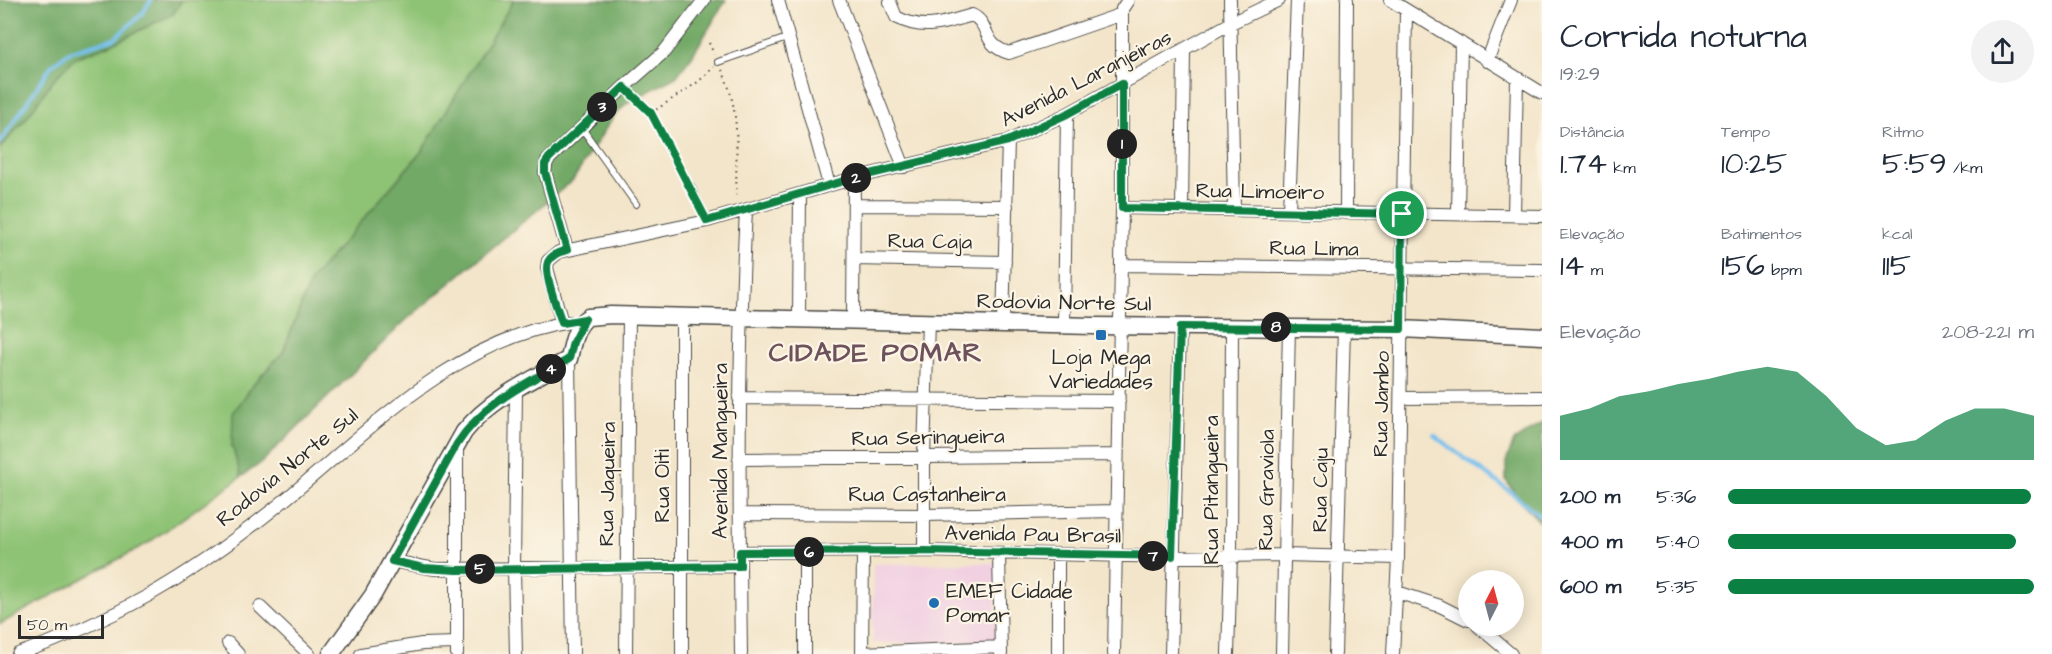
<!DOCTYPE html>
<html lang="pt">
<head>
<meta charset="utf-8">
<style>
  body { margin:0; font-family:"Architects Daughter",sans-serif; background:#f2f2f3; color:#1f2937; height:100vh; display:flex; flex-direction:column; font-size:22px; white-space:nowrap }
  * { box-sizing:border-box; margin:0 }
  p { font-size:20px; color:#747a83 }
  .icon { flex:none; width:33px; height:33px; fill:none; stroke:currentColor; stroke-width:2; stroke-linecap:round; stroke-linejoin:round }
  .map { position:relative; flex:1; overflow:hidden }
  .drawer { display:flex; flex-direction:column; background:#fff; width:510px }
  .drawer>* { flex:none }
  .needle { width:39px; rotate:6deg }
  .tools { position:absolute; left:1458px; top:570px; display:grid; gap:12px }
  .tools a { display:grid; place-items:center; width:66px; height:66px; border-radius:50%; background:#fff; box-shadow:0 3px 15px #0003; font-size:30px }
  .scale { position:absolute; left:18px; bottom:15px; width:86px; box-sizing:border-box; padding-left:6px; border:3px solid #2b2b2b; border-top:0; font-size:16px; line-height:21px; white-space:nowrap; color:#2b2b2b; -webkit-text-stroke:4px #fcf5e5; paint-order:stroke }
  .pin { position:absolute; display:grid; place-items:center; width:51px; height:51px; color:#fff; margin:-26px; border:3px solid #fff; border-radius:50%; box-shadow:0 2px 6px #0007 }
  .km { position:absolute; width:30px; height:30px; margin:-15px; border-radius:50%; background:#222; color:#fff; font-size:16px; line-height:30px; text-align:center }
  .round { display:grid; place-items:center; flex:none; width:63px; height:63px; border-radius:32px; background:#f2f2f3 }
  .headline { display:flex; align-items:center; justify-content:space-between; height:102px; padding:0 18px }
  h1 { font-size:33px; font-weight:600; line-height:45px }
  .metrics { display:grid; grid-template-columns:repeat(3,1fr); gap:9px; height:102px; padding:6px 18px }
  .metrics div { display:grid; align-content:center }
  .metrics b { font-size:30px; font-weight:600 }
  .metrics small { font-size:16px; font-weight:400 }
  .metrics p { font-size:16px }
  .chart { height:168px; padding:12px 18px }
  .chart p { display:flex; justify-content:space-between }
  .chart svg { width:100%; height:108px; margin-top:6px; fill:#0b8043; opacity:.7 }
  ul { padding:0 18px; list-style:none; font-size:20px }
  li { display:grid; grid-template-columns:96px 72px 1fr; align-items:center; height:45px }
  li i { height:15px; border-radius:8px; background:#0b8043 }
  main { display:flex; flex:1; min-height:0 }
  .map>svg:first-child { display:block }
  .built { fill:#f1d0e2 }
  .green { fill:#8ec375; stroke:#5c7750; stroke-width:1.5 }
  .forest { fill:#72a966; stroke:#4e6a48; stroke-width:1.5 }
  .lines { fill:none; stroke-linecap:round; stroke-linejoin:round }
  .stream { stroke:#74bfee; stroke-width:4 }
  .lane-casing { stroke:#494743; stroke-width:8 }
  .street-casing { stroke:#494743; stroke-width:14 }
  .secondary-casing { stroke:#494743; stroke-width:19 }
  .path { stroke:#494743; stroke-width:2; stroke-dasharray:1.5 4.5; stroke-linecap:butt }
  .lane { stroke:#fff; stroke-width:6 }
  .street { stroke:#fff; stroke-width:12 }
  .secondary { stroke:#fff; stroke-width:16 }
  .route-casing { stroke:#fff; stroke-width:12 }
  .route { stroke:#0b8043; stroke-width:8 }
  .poi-dot { fill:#1f6fb2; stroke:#fcf5e5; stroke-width:2 }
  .labels { text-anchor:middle; stroke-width:4.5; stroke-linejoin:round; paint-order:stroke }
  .street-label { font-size:21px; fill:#2b2b2b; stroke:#fcf5e5 }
  .poi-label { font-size:21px; fill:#2b2b2b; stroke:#fcf5e5 }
  .district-label { font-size:27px; font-weight:bold; letter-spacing:1.5px; fill:#6e525b; stroke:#fcf5e5 }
</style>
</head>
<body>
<main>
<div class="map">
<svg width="1542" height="654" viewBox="0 0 1542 654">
  <rect width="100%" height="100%" fill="#fcf5e5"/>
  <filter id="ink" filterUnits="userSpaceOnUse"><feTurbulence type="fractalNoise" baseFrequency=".0167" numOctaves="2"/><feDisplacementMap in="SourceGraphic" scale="12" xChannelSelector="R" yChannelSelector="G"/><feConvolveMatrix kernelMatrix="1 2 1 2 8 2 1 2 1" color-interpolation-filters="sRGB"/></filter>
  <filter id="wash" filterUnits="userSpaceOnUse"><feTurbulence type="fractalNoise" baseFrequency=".008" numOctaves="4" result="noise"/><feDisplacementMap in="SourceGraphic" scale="24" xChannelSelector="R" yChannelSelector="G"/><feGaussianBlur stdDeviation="1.35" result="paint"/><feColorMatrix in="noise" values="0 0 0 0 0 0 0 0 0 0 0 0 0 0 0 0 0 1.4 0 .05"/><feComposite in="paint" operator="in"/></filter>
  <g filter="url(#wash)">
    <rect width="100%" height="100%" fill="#f3e5ca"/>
    <!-- built -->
    <path class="built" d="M995 563 996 642 873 643V564Z"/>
    <!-- green -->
    <path class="green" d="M182 0H514L422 151 311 280 283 352 253 385 232 445 241 477 148 543 0 624V148L27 117 53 80 76 57 109 45 173 14Z"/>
    <!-- forest -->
    <path class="forest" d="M0 0H182L173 14 109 45 76 57 53 80 27 117 0 148Z
      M514 0H726L692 56 676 77 627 103 613 117 573 180 405 321 261 463 241 477 232 445 233 413 253 385 283 352 311 280 422 151Z
      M1542 423V524L1517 497 1506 480V462L1514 441Z"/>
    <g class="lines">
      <!-- stream -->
      <path class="stream" d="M0 143 51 66 69 52 115 38 142 14 151 0
        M1434 435C1469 464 1508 487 1542 518"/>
    </g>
  </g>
  <g filter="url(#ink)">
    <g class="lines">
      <!-- lane casing -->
      <g class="lane-casing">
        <path id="lane" d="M718 62 787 38
          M581 127 636 204
          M691 186 707 221"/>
      </g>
      <!-- street casing -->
      <g class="street-casing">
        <path id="street" d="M778 0 829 185
          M839 0 904 167
          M1230 0 1234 210
          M1390 0 1542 93
          M890 2 896 17C924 32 944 23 972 15 991 24 981 45 1009 53L1122 14
          M1487 61 1511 0
          M855 205 1007 206
          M1122 208 1542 216
          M1182 209 1184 50
          M1289 211 1297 0
          M1346 213 1347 0
          M1458 214 1461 43
          M1514 215 1517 79
          M567 250 545 172 547 161 624 87 664 52 704 0
          M854 259 1005 262
          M1121 265 1542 270
          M799 318 800 194
          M853 319 854 178
          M562 323 547 268 548 261 559 252 707 221 854 178 1008 141 1067 114 1231 23 1279 0
          M1003 323 1008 141
          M1064 326 1067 114
          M569 359 573 654
          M739 398 1119 401
          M1401 398 1542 397
          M457 445V654
          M739 459 1117 455
          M740 514 924 515 1115 511
          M924 551V456L928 321
          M740 552 924 551 1172 557 1284 555 1398 558
          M999 553 1001 654
          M1058 555V654
          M392 561 435 569 740 566
          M1397 592 1440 606 1468 620
          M260 607 309 654
          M1478 626 1511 654
          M228 643 238 654
          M862 653 1001 647
          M18 654C113 621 187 578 266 515 359 442 446 342 569 322
          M361 654 422 644 457 643
          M516 654 514 569 516 389
          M626 654 629 315
          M682 654V317
          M741 654C739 506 738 358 746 211
          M805 654V552
          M862 654 863 552
          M1114 654 1122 208V9L1128 0
          M1171 654 1180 327
          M1228 654 1231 555 1232 327
          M1282 654 1289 327
          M1335 654 1344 328
          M1393 654 1398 558 1406 10"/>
      </g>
      <!-- secondary casing -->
      <g class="secondary-casing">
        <path id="secondary" d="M331 654 373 595 464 432C490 399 533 379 569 359 572 345 575 325 588 317L611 315 1093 326 1401 329 1542 336"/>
      </g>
      <!-- path -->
      <path class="path" d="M709 43 714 54
        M722 70C743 116 734 152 737 200
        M632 95 651 113 687 180
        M651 113 698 82 714 67"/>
      <!-- lane -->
      <use href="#lane" class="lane"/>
      <!-- street -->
      <use href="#street" class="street"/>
      <!-- secondary -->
      <use href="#secondary" class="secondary"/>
    </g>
  </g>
  <g class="lines" filter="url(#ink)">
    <!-- route casing -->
    <g class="route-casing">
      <path id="route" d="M1122 84V208L1402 214 1401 329 1180 327 1172 556 924 551 740 552V566L457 570 424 568 392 561 457 444C483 403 529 382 569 359L573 342 585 319 562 323C558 310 543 274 548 262 552 254 560 252 567 250L545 172V164L549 158 624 87 651 113 707 221 854 178 1008 141 1067 114Z"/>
    </g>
    <!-- route -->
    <use href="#route" class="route"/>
  </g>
  <!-- markers -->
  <g class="poi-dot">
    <rect x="1095" y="329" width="12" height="12" rx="3"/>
    <circle cx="934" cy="603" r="6"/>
  </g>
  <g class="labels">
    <!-- street labels -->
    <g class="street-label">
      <text transform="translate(1086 78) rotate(-27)" y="7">Avenida Laranjeiras</text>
      <text transform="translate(1260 191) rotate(1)" y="7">Rua Limoeiro</text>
      <text transform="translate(930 241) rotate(1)" y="7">Rua Caja</text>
      <text transform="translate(1314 248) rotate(1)" y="7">Rua Lima</text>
      <text transform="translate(1064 302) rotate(1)" y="7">Rodovia Norte Sul</text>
      <text transform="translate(1381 404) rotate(-89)" y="7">Rua Jambo</text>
      <text transform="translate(928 437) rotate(-1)" y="7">Rua Seringueira</text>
      <text transform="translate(720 451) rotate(-90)" y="7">Avenida Mangueira</text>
      <text transform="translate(287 467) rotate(-39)" y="7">Rodovia Norte Sul</text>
      <text transform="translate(607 484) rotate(-89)" y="7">Rua Jaqueira</text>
      <text transform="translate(662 486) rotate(-90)" y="7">Rua Oiti</text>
      <text transform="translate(1211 490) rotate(-90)" y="7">Rua Pitangueira</text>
      <text transform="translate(1266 490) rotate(-89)" y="7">Rua Graviola</text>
      <text transform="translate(1320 490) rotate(-89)" y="7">Rua Caju</text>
      <text x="927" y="501">Rua Castanheira</text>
      <text transform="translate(1033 534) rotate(1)" y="7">Avenida Pau Brasil</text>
    </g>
    <!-- poi labels -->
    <g class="poi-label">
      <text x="1101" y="364">Loja Mega<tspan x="1101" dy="24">Variedades</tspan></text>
      <text x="946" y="598" text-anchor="start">EMEF Cidade<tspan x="946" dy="24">Pomar</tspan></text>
    </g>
    <!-- district labels -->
    <g class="district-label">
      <text x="876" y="361">CIDADE POMAR</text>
    </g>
  </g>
</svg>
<div class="tools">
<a><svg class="needle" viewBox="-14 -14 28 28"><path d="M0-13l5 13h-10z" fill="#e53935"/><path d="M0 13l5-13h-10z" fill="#747a83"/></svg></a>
</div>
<div class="scale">50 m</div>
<div class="pin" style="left:1402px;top:214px;background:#1e9e55"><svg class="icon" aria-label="arrive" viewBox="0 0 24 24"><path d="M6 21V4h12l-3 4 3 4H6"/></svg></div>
<b class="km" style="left:1122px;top:144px">1</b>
<b class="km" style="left:856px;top:178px">2</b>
<b class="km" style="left:602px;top:107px">3</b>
<b class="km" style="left:551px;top:369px">4</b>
<b class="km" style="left:480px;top:569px">5</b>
<b class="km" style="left:809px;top:552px">6</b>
<b class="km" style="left:1153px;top:556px">7</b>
<b class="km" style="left:1276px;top:327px">8</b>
</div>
<section class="drawer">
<div class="headline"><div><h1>Corrida noturna</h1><p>19:29</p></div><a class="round"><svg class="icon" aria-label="share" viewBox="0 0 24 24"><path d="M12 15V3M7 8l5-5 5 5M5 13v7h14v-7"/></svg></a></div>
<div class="metrics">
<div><p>Distância</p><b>1.74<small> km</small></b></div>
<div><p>Tempo</p><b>10:25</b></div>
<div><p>Ritmo</p><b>5:59<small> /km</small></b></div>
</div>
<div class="metrics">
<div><p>Elevação</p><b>14<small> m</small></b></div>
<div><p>Batimentos</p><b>156<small> bpm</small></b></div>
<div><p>kcal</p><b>115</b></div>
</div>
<div class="chart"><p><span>Elevação</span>208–221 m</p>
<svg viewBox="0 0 160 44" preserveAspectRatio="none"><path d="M0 44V26L10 23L20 18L30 16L40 13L50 11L60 8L70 6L80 8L90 18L100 31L110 38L120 36L130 28L140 23L150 23L160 26V44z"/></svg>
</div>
<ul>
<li><b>200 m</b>5:36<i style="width:99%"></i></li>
<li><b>400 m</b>5:40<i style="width:94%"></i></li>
<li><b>600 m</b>5:35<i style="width:100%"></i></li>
</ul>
</section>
</main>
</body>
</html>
